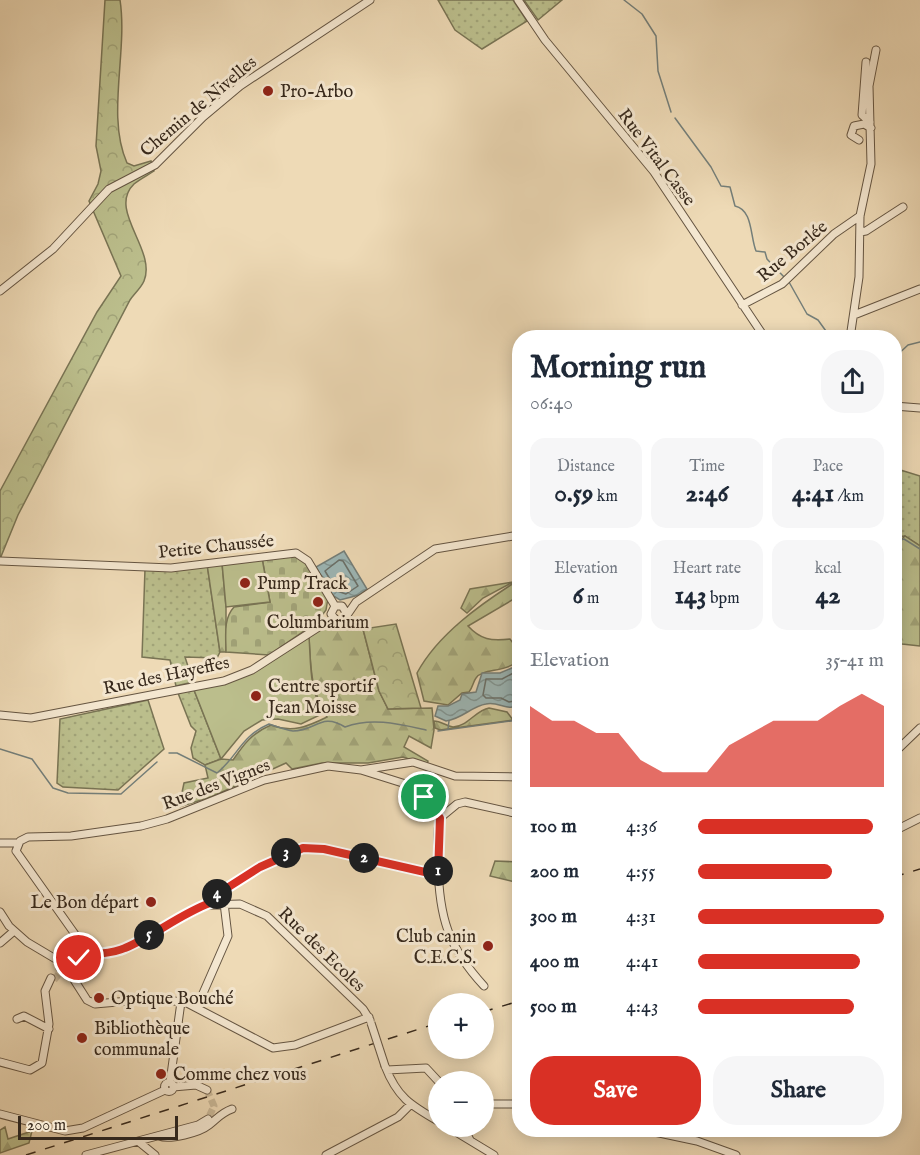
<!DOCTYPE html>
<html lang="en">
<head>
<meta charset="utf-8">
<style>
  body { margin:0; font-family:"IM FELL English",serif; background:#f6f6f7; color:#1f2937; height:100vh; display:flex; flex-direction:column; font-size:22px; white-space:nowrap }
  * { box-sizing:border-box; margin:0 }
  p { font-size:20px; color:#747a83 }
  .icon { flex:none; width:33px; height:33px; fill:none; stroke:currentColor; stroke-width:2; stroke-linecap:round; stroke-linejoin:round }
  .map { position:relative; flex:1; overflow:hidden }
  .side { position:absolute; left:512px; top:330px; width:390px; height:807px; display:flex; flex-direction:column; background:#fff; border-radius:24px; box-shadow:0 3px 15px #0003 }
  .side>* { flex:none }
  .controls { position:absolute; left:428px; top:993px; display:grid; gap:12px }
  .controls a { display:grid; place-items:center; width:66px; height:66px; border-radius:50%; background:#fff; box-shadow:0 3px 15px #0003; font-size:30px }
  .scale { position:absolute; left:18px; bottom:15px; width:160px; box-sizing:border-box; padding-left:6px; border:3px solid #37291c; border-top:0; font-size:16px; line-height:21px; white-space:nowrap; color:#37291c; -webkit-text-stroke:4px #f4e7d0; paint-order:stroke }
  .pin { position:absolute; display:grid; place-items:center; width:51px; height:51px; color:#fff; margin:-26px; border:3px solid #fff; border-radius:50%; box-shadow:0 2px 6px #0007 }
  .km { position:absolute; width:30px; height:30px; margin:-15px; border-radius:50%; background:#222; color:#fff; font-size:16px; line-height:30px; text-align:center }
  .round { display:grid; place-items:center; flex:none; width:63px; height:63px; border-radius:24px; background:#f6f6f7 }
  .overview { display:flex; align-items:center; justify-content:space-between; height:102px; padding:0 18px }
  h1 { font-size:33px; font-weight:700; line-height:45px }
  .stats { display:grid; grid-template-columns:repeat(3,1fr); gap:9px; height:102px; padding:6px 18px }
  .stats div { display:grid; align-content:center; border-radius:15px; background:#f6f6f7; text-align:center }
  .stats b { font-size:26px; font-weight:700 }
  .stats small { font-size:16px; font-weight:400 }
  .stats p { font-size:16px }
  .chart { height:168px; padding:12px 18px }
  .chart p { display:flex; justify-content:space-between }
  .chart svg { width:100%; height:108px; margin-top:6px; fill:#d93025; opacity:.7 }
  .action { display:flex; gap:12px; margin-top:auto; padding:12px 18px }
  .action a { flex:1; height:69px; border-radius:24px; background:#d93025; color:#fff; font-size:24px; font-weight:700; line-height:69px; text-align:center }
  .action a+a { background:#f6f6f7; color:#1f2937 }
  ul { padding:0 18px; list-style:none; font-size:20px }
  li { display:grid; grid-template-columns:96px 72px 1fr; align-items:center; height:45px }
  li i { height:15px; border-radius:8px; background:#d93025 }
  .map>svg:first-child { display:block }
  .grass { fill:url(#grass-dots); stroke:#797454; stroke-width:1.5 }
  .forest { fill:url(#forest-firs); stroke:#797454; stroke-width:1.5 }
  .cemetery { fill:url(#cemetery-stones); stroke:#797454; stroke-width:1.5 }
  .park { fill:url(#park-crowns); stroke:#797454; stroke-width:1.5 }
  .pitch { fill:#bbbe8c; stroke:#797454; stroke-width:1.5 }
  .water { fill:url(#water-waves); stroke:#747f7a; stroke-width:1.5 }
  .lines { fill:none; stroke-linecap:round; stroke-linejoin:round }
  .shore { stroke:#6a706a; stroke-width:1.5 }
  .stream { stroke:#747f7a; stroke-width:1.5 }
  .minor-tunnel { stroke:#c9b797; stroke-width:7; stroke-dasharray:7 3.5; stroke-linecap:butt }
  .minor-casing { stroke:#655542; stroke-width:9 }
  .minor { stroke:#f4e7d0; stroke-width:7 }
  .rail { stroke:#37291c; stroke-width:1.5; stroke-dasharray:10 10; stroke-linecap:butt }
  .minor-bridge-casing { stroke:#655542; stroke-width:9; stroke-linecap:butt }
  .minor-bridge { stroke:#f4e7d0; stroke-width:7 }
  .route-casing { stroke:#fff; stroke-width:12 }
  .route { stroke:#d93025; stroke-width:8 }
  .poi-dot { fill:#8f2418; stroke:#f4e7d0; stroke-width:2 }
  .labels { text-anchor:middle; stroke-width:6; stroke-linejoin:round; paint-order:stroke }
  .poi-label { font-size:18px; fill:#37291c; stroke:#f4e7d0; text-anchor:start }
  .street-label { font-size:18px; fill:#37291c; stroke:#f4e7d0 }
</style>
</head>
<body>
<div class="map">
<svg width="920" height="1155" viewBox="0 0 920 1155">
  <defs>
    <pattern id="grass-dots" width="8" height="8" patternUnits="userSpaceOnUse" patternTransform="scale(1.5)"><rect width="8" height="8" fill="#bbbe8c"/><path d="M2 2h.1M6 6h.1" fill="none" stroke="#a1a378" stroke-width="1.8" stroke-linecap="round"/></pattern>
    <pattern id="forest-firs" width="22" height="20" patternUnits="userSpaceOnUse" patternTransform="scale(1.5)"><rect width="22" height="20" fill="#bbbe8c"/><path d="M5 1l3.5 6h-7zM16 11l3.5 6h-7z" fill="#a1a378"/></pattern>
    <pattern id="cemetery-stones" width="16" height="16" patternUnits="userSpaceOnUse" patternTransform="scale(1.5)"><rect width="16" height="16" fill="#bbbe8c"/><path d="M2 7V4a2 2 0 0 1 4 0v3zM10 15v-3a2 2 0 0 1 4 0v3z" fill="#a1a378"/></pattern>
    <pattern id="park-crowns" width="20" height="18" patternUnits="userSpaceOnUse" patternTransform="scale(1.5)"><rect width="20" height="18" fill="#bbbe8c"/><path d="M2 6a3 3 0 1 1 6 0M12 15a3 3 0 1 1 6 0" fill="none" stroke="#a1a378"/></pattern>
    <pattern id="water-waves" width="16" height="10" patternUnits="userSpaceOnUse" patternTransform="scale(1.5)"><rect width="16" height="10" fill="#9db8b8"/><path d="M0 5q4-4 8 0t8 0" fill="none" stroke="#819695"/></pattern>
  </defs>
  <rect width="100%" height="100%" fill="#eedab6"/>
  <filter id="stains"><feTurbulence type="fractalNoise" baseFrequency=".00333" numOctaves="4"/><feColorMatrix values="0 0 0 0 .2 0 0 0 0 .09 0 0 0 0 .02 0 0 0 .5 -.17"/></filter>
  <radialGradient id="worn" r=".72"><stop offset=".6" stop-color="#630" stop-opacity="0"/><stop offset="1" stop-color="#630" stop-opacity=".3"/></radialGradient>
  <!-- grass -->
  <path class="grass" d="M438 0H513L527 21 482 49 455 30Z
    M524 0H562L538 20Z
    M894 468 920 476V546L905 536 894 537Z
    M207 564 220 652 217 658 185 657 193 682 176 686 170 660 142 657 145 569Z
    M194 690 221 759 205 765 193 758 191 748 196 731 191 726 178 693Z
    M148 700 164 749 118 790 63 787 57 783 60 719Z"/>
  <!-- forest -->
  <path class="forest" d="M905 536 920 546V646L902 644 894 639V546Z
    M222 563 226 607V652H220L207 564Z
    M517 581 519 596 468 626C481 640 491 641 510 639L519 651 518 661C504 673 483 668 476 678 473 682 473 687 469 692L462 693 448 705 424 701 417 673C438 634 481 604 517 581Z
    M513 582 483 598 467 613 461 608 470 589Z
    M331 623 363 629 379 691 388 709 432 708 434 730 431 748 409 736 404 747 428 761 427 765 403 757 368 763H322L292 769 286 763 211 797 179 807 184 783 208 778 205 765 221 759 233 760C244 744 252 733 271 725 292 733 307 727 327 717 310 688 311 670 309 637Z
    M489 708 507 712 513 720 440 730 435 728 434 721C441 721 446 726 453 727 467 727 476 710 489 708Z
    M495 861 519 862V883L490 876Z
    M5 1127 8 1139 32 1131 29 1143 0 1153V1130Z"/>
  <!-- cemetery -->
  <path class="cemetery" d="M295 555 304 559 328 598 326 610 317 622 269 655 226 652C226 636 223 619 234 607L270 602 262 558Z"/>
  <!-- park -->
  <path class="park" d="M105 0H120C128 52 106 116 127 163L134 166 151 161 154 171C148 175 140 179 134 184 107 210 157 250 144 281 141 288 134 294 130 300L18 515 0 559V491L97 312 121 276 89 201 98 184 101 171 96 146Z
    M396 624 421 708 388 709 379 691 363 629Z"/>
  <!-- pitch -->
  <path class="pitch" d="M262 558 270 602 226 607 222 563Z
    M309 637C311 663 309 691 324 713L301 724 278 719 262 720 244 731 221 759 194 690 258 670Z"/>
  <!-- water -->
  <path class="water" d="M344 551 367 589 359 595 340 600 332 595 316 567Z
    M519 665V705C507 712 499 701 486 704 472 706 462 719 446 721L435 716 438 706H448L460 700 462 694 476 692 482 673H500Z"/>
  <g class="lines">
    <!-- shore -->
    <path class="shore" d="M339 560 343 561 358 586 346 594 337 591 325 571Z
      M519 670 502 679H486L483 695 486 698H501L509 702 519 700"/>
    <!-- stream -->
    <path class="stream" d="M624 0 642 14 656 36 658 71 671 112
      M675 118 711 167 721 186 730 187 735 206C753 210 750 236 756 251L765 252 767 259 784 277
      M789 282 807 314 818 320 831 338
      M894 358 908 345 920 342
      M894 542 904 539 920 549
      M514 721 516 707
      M448 729 449 721
      M438 731 518 720
      M0 749 32 759 53 788 68 793 121 794 157 762
      M169 753H177L217 773C238 756 241 736 269 724 276 726 285 730 293 731 316 731 321 712 345 727 372 717 399 724 426 730"/>
    <!-- minor-tunnel -->
    <path class="minor-tunnel" d="M54 980 62 970
      M207 1090 214 1106 208 1119"/>
    <!-- minor casing -->
    <g class="minor-casing">
      <path id="minor" d="M518 0 545 40 654 172 765 338
        M866 62 862 115 870 122
        M859 140 851 135 854 126 864 124 871 128
        M860 232 866 231 903 207
        M0 291 53 249 109 189 155 165 203 117 240 86 370 0
        M742 305 782 284 834 234 860 216
        M854 315 920 289
        M850 338 859 277 860 216 871 164 869 86 876 50
        M894 406 920 408
        M0 561 171 568 296 553 308 561 335 606
        M336 620 331 614 335 606H342L347 614
        M0 715 31 718 224 681 252 670 325 623 343 621 356 602 435 549 519 535
        M894 753 920 728
        M361 770 413 762 455 776 519 777
        M440 818C436 833 438 849 438 864 439 917 448 947 484 986
        M894 831 920 818
        M0 843H18
        M16 851 20 841 28 837 71 836 141 826 167 819 264 780 328 766 361 770 412 786 440 818 457 804 465 802 519 814
        M16 851 89 954
        M209 903 216 895 260 867 303 848 324 849 438 875
        M0 912 9 926 27 942 64 964 87 1000 95 1004 151 999 185 1002 273 1048 295 1045 369 1017
        M0 943 14 931
        M60 968C79 952 102 958 123 949L206 905 240 904 267 916 363 1009 370 1020
        M197 1007 228 936 224 903
        M17 1019 24 1016 49 1029
        M0 1062 30 1070 42 1063 49 1024 45 991 51 978
        M385 1066C397 1097 410 1105 438 1121
        M387 1070 426 1068 439 1082
        M170 1082 181 1002
        M164.5 1087a4.5 4.5 0 1 1 9 0a4.5 4.5 0 1 1-9 0Z
        M173 1087 196 1085 207 1090
        M483 1104H519
        M0 1114 65 1131 83 1128 165 1090
        M446 1126 494 1155
        M463 1126 470 1140
        M645 1130 697 1141 736 1155
        M159 1136C170 1140 199 1133 209 1125 218 1118 221 1113 232 1109
        M139 1142 155 1155
        M86 1155 198 1125 208 1119
        M326 1155 398 1117 410 1105"/>
    </g>
    <!-- minor -->
    <use href="#minor" class="minor"/>
    <!-- rail -->
    <path class="rail" d="M894 877 920 869
      M483 1012 519 1001
      M26 1155 438 1023"/>
    <!-- minor-bridge casing -->
    <g class="minor-bridge-casing">
      <path id="minor-bridge" d="M371 1023 385 1066"/>
    </g>
    <!-- minor-bridge -->
    <use href="#minor-bridge" class="minor-bridge"/>
  </g>
  <g class="lines">
    <!-- route casing -->
    <g class="route-casing">
      <path id="route" d="M79 958C94 952 110 955 125 948 154 936 180 914 210 903L216 895 260 867 303 848 324 849 438 875 440 818 424 797"/>
    </g>
    <!-- route -->
    <use href="#route" class="route"/>
  </g>
  <!-- markers -->
  <g class="poi-dot">
    <circle cx="268" cy="91" r="6"/>
    <circle cx="245" cy="583" r="6"/>
    <circle cx="318" cy="602" r="6"/>
    <circle cx="256" cy="696" r="6"/>
    <circle cx="151" cy="902" r="6"/>
    <circle cx="488" cy="946" r="6"/>
    <circle cx="99" cy="998" r="6"/>
    <circle cx="82" cy="1038" r="6"/>
    <circle cx="161" cy="1074" r="6"/>
  </g>
  <g class="labels">
    <!-- poi labels -->
    <g class="poi-label">
      <text x="280" y="97">Pro-Arbo</text>
      <text x="257" y="589">Pump Track</text>
      <text x="318" y="628" text-anchor="middle">Columbarium</text>
      <text x="268" y="692">Centre sportif<tspan x="268" dy="21">Jean Moisse</tspan></text>
      <text x="139" y="908" text-anchor="end">Le Bon départ</text>
      <text x="476" y="942" text-anchor="end">Club canin<tspan x="476" dy="21">C.E.C.S.</tspan></text>
      <text x="111" y="1004">Optique Bouché</text>
      <text x="94" y="1034">Bibliothèque<tspan x="94" dy="21">communale</tspan></text>
      <text x="173" y="1080">Comme chez vous</text>
    </g>
    <!-- street labels -->
    <g class="street-label">
      <text transform="translate(198 106) rotate(-40)" y="6">Chemin de Nivelles</text>
      <text transform="translate(657 157) rotate(53)" y="6">Rue Vital Casse</text>
      <text transform="translate(792 251) rotate(-40)" y="6">Rue Borlée</text>
      <text transform="translate(216 546) rotate(-6)" y="6">Petite Chaussée</text>
      <text transform="translate(166 675) rotate(-12)" y="6">Rue des Hayeffes</text>
      <text transform="translate(216 784) rotate(-21)" y="6">Rue des Vignes</text>
      <text transform="translate(322 949) rotate(44)" y="6">Rue des Ecoles</text>
    </g>
  </g>
  <rect width="100%" height="100%" filter="url(#stains)"/>
  <rect width="100%" height="100%" fill="url(#worn)"/>
</svg>
<div class="controls">
<a>+</a>
<a>−</a>
</div>
<div class="scale">200 m</div>
<div class="pin" style="left:424px;top:797px;background:#1e9e55"><svg class="icon" aria-label="arrive" viewBox="0 0 24 24"><path d="M6 21V4h12l-3 4 3 4H6"/></svg></div>
<div class="pin" style="left:79px;top:958px;background:#d93025"><svg class="icon" aria-label="check" viewBox="0 0 24 24"><path d="M5 12l5 5 9-10"/></svg></div>
<b class="km" style="left:438px;top:871px">1</b>
<b class="km" style="left:364px;top:858px">2</b>
<b class="km" style="left:286px;top:853px">3</b>
<b class="km" style="left:217px;top:894px">4</b>
<b class="km" style="left:149px;top:935px">5</b>
<section class="side">
<div class="overview"><div><h1>Morning run</h1><p>06:40</p></div><a class="round"><svg class="icon" aria-label="share" viewBox="0 0 24 24"><path d="M12 15V3M7 8l5-5 5 5M5 13v7h14v-7"/></svg></a></div>
<div class="stats">
<div><p>Distance</p><b>0.59<small> km</small></b></div>
<div><p>Time</p><b>2:46</b></div>
<div><p>Pace</p><b>4:41<small> /km</small></b></div>
</div>
<div class="stats">
<div><p>Elevation</p><b>6<small> m</small></b></div>
<div><p>Heart rate</p><b>143<small> bpm</small></b></div>
<div><p>kcal</p><b>42</b></div>
</div>
<div class="chart"><p><span>Elevation</span>35–41 m</p>
<svg viewBox="0 0 160 44" preserveAspectRatio="none"><path d="M0 44V11L10 17L20 17L30 22L40 22L50 33L60 38L70 38L80 38L90 27L100 22L110 17L120 17L130 17L140 11L150 6L160 11V44z"/></svg>
</div>
<ul>
<li><b>100 m</b>4:36<i style="width:94%"></i></li>
<li><b>200 m</b>4:55<i style="width:72%"></i></li>
<li><b>300 m</b>4:31<i style="width:100%"></i></li>
<li><b>400 m</b>4:41<i style="width:87%"></i></li>
<li><b>500 m</b>4:43<i style="width:84%"></i></li>
</ul>
<div class="action"><a>Save</a><a>Share</a></div>
</section>
</div>
</body>
</html>
